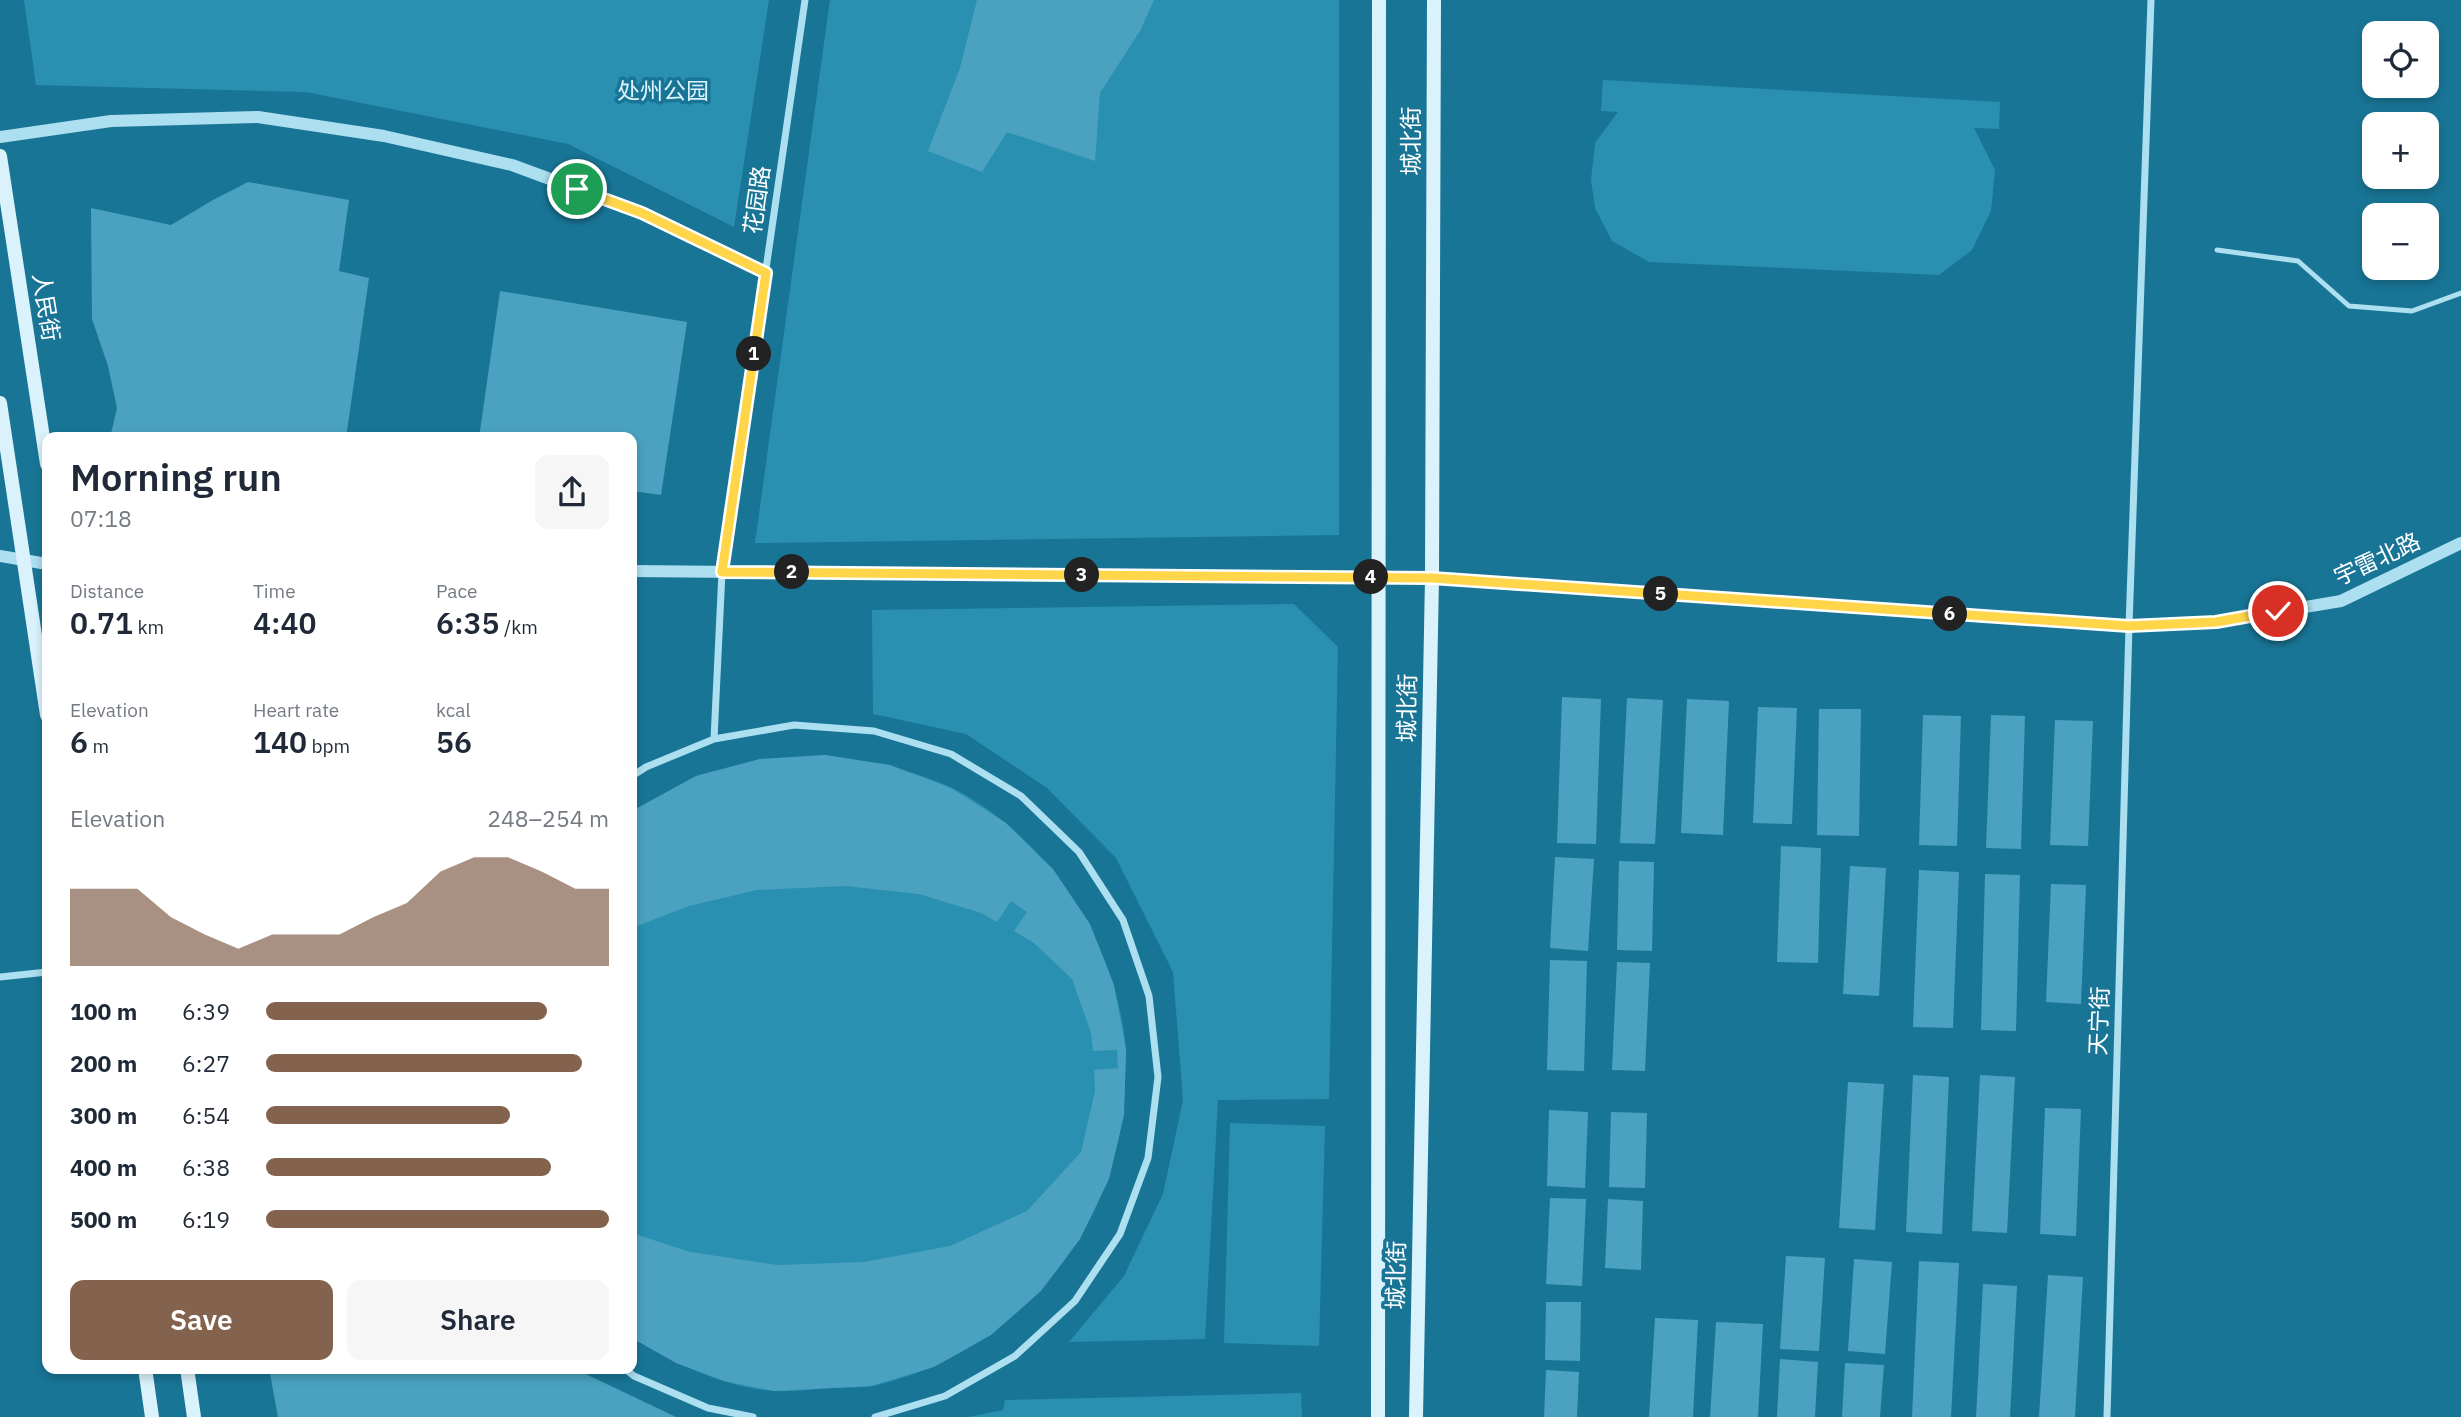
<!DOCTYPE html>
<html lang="en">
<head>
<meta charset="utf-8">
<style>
  body { margin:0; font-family:"IBM Plex Sans","Noto Sans SC",sans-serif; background:#f6f6f7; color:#1f2937; height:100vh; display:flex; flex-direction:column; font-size:26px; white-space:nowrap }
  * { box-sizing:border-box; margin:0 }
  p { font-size:23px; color:#747a83 }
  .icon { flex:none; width:38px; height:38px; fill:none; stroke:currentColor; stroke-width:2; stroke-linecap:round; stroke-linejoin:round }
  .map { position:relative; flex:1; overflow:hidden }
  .panel { position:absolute; left:42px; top:432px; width:595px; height:942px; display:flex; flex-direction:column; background:#fff; border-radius:14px; box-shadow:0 4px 10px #0003 }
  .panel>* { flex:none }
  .fabs { position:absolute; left:2362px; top:21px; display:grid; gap:14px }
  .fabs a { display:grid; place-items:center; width:77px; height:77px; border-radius:14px; background:#fff; box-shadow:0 4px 10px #0003; font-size:35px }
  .pin { position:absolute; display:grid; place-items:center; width:60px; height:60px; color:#fff; margin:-30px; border:4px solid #fff; border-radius:50%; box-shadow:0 2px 7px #0007 }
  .km { position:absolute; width:35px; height:35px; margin:-18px; border-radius:50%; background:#222; color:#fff; font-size:19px; line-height:35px; text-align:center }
  .round { display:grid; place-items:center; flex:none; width:74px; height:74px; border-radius:14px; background:#f6f6f7 }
  .headline { display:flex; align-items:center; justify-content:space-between; height:119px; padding:0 28px }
  h1 { font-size:38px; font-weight:600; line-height:52px }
  .metrics { display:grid; grid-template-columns:repeat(3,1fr); gap:10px; height:119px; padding:7px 28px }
  .metrics div { display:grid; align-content:center }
  .metrics b { font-size:30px; font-weight:600 }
  .metrics small { font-size:19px; font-weight:400 }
  .metrics p { font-size:19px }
  .chart { height:196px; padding:14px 28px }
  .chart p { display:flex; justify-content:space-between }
  .chart svg { width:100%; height:126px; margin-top:7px; fill:#84634e; opacity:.7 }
  .action { display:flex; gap:14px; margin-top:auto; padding:14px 28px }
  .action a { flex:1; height:80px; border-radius:14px; background:#84634e; color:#fff; font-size:28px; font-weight:600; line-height:80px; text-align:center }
  .action a+a { background:#f6f6f7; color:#1f2937 }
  ul { padding:0 28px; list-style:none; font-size:23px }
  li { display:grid; grid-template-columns:112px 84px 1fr; align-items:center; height:52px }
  li i { height:18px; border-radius:9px; background:#84634e }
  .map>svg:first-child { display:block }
  .green { fill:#2990b2 }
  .building { fill:#4aa2c0 }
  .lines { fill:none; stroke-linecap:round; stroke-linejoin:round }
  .service { stroke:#acdff0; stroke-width:5 }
  .minor { stroke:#acdff0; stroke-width:7 }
  .tertiary { stroke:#acdff0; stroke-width:12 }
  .secondary { stroke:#daf2fb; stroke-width:14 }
  .route-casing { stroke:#fff; stroke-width:14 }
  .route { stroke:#ffd54a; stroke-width:9 }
  .labels { text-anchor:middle; stroke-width:7; stroke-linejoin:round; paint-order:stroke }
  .park-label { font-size:23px; fill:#daf3fc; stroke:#197596 }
  .street-label { font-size:23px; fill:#fff; stroke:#197596 }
</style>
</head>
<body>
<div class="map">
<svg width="2461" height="1417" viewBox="0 0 2461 1417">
  <rect width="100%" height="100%" fill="#197596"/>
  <!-- green -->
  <path class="green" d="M24 0H769L734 227 568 144 306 92 36 85Z
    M830 0H1339V535L755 543Z
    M1603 80 2000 102 1999 129 1974 128 1995 170 1991 211 1972 250 1939 275 1649 262 1612 241 1595 208 1591 180 1595 143 1618 112 1601 111Z
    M1294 604 1338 647 1329 1099 1218 1100 1205 1339 1069 1342 1124 1276 1163 1194 1183 1100 1173 972 1116 858 1047 788 966 734 873 714 872 610Z
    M825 755C870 762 908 768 950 787 997 809 1042 853 1071 896 1101 941 1121 994 1126 1049 1127 1060 1125 1073 1125 1084 1121 1230 1016 1353 874 1386 861 1388 846 1387 833 1388 814 1389 793 1392 774 1391 722 1387 676 1363 632 1338V811L696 776 760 759Z
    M1230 1123 1325 1126 1319 1346 1224 1343Z
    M1301 1393 1302 1417H968L1003 1410 1005 1400Z"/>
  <!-- building -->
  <path class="building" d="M977 0H1154L1140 31 1100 93 1095 161 1007 132 982 172 928 151 960 68Z
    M248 182 349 200 339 271 369 278 346 438H110L117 408 108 366 92 319 91 208 171 225 213 200Z
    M500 291 687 322 661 495 632 491V438H479Z
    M1562 697 1601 699 1596 844 1557 843Z
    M1627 698 1663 700 1655 844 1620 843Z
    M1687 699 1729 701 1723 835 1681 833Z
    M1758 707 1797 708 1792 824 1753 823Z
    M1819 709H1861L1859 836 1817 835Z
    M1923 715 1961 716 1957 846 1919 845Z
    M1991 715 2025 716 2021 849 1986 848Z
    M2055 720 2093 721 2088 846 2050 845Z
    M825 755 890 765 951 788 1006 823 1053 869 1090 924 1114 985 1126 1050 1124 1115 1109 1179 1080 1239 1041 1291 991 1335 934 1367 871 1386 774 1391 724 1381 676 1363 632 1338V1233L690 1252 777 1265 864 1262 950 1246 1027 1211 1081 1152 1095 1091 1094 1070 1118 1068 1117 1050 1093 1051 1091 1033 1072 979 1034 943 1014 931 1027 912 1011 901 997 922 981 913 919 894 846 886 757 890 689 906 632 928V811L696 776 760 759Z
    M1781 846 1821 848 1818 963 1777 962Z
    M1555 857 1594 859 1588 951 1550 948Z
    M1619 861 1654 862 1652 951 1617 950Z
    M1850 866 1886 868 1879 996 1843 994Z
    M1919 870 1959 872 1953 1028 1913 1027Z
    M1985 874 2020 875 2016 1031 1981 1030Z
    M2051 884 2086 885 2081 1004 2046 1002Z
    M1550 960 1587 961 1584 1071 1547 1070Z
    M1617 962 1650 963 1645 1071 1612 1070Z
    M1913 1075 1949 1077 1942 1234 1906 1232Z
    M1980 1075 2015 1077 2007 1233 1972 1231Z
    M1848 1082 1884 1084 1875 1230 1839 1228Z
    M2045 1108 2081 1109 2076 1236 2040 1234Z
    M1549 1110 1588 1112 1585 1188 1547 1186Z
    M1611 1112 1647 1113 1645 1188 1609 1187Z
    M1550 1198 1586 1199 1582 1286 1546 1284Z
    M1608 1199 1643 1201 1641 1270 1605 1268Z
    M1786 1256 1825 1258 1819 1351 1780 1349Z
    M1854 1259 1892 1262 1885 1354 1848 1351Z
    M1919 1261 1959 1263 1951 1417H1912Z
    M2048 1275 2083 1277 2075 1417H2039Z
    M1983 1284 2017 1286 2010 1417H1976Z
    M1546 1302H1581L1580 1361 1545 1360Z
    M1655 1318 1698 1320 1693 1417H1649Z
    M1716 1322 1763 1324 1758 1417H1710Z
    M1780 1359 1818 1362 1815 1417H1777Z
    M1845 1363 1884 1365 1880 1417H1842Z
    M269 1368H573L676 1417H278Z
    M1546 1370 1579 1372 1577 1417H1544Z"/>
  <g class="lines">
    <!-- service -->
    <path class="service" d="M2217 250 2298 261 2349 306 2412 311 2461 293"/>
    <!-- minor -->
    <path class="minor" d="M714 739 722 572 805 0
      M632 776 646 767 714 739 794 725 874 731 951 754 1021 796 1079 852 1123 920 1149 996 1158 1077 1148 1158 1120 1234 1075 1301 1015 1356 945 1396 875 1417
      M0 977 47 972
      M624 1368 634 1376 708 1408 753 1417
      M2107 1417 2129 626 2151 0"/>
    <!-- tertiary -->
    <path class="tertiary" d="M0 137 111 121 258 117 384 136 512 165 642 213 766 273
      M0 556 47 564
      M632 571 1432 578 2129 626 2216 622 2341 601 2461 543"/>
    <!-- secondary -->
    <path class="secondary" d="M0 156 47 464
      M0 403 47 715
      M145 1368 152 1417
      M187 1368 194 1417
      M1378 1417 1379 0
      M1416 1417 1432 578 1434 0"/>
  </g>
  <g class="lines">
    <!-- route casing -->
    <g class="route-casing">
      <path id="route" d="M577 189 642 213 766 273 722 572 1432 578 2129 626 2216 622 2278 611"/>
    </g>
    <!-- route -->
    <use href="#route" class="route"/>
  </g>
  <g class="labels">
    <!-- park labels -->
    <g class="park-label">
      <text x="663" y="99">处州公园</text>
    </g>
    <!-- street labels -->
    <g class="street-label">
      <text transform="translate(1411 141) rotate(-90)" y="8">城北街</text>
      <text transform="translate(757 200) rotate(-82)" y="8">花园路</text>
      <text transform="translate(46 307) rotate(81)" y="8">人民街</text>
      <text transform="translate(2377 559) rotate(-25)" y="8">宇雷北路</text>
      <text transform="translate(1407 708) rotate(-89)" y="8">城北街</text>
      <text transform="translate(2099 1021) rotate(-88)" y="8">天宁街</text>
      <text transform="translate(1396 1275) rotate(-89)" y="8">城北街</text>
    </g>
  </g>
</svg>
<div class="fabs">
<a><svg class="icon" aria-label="locate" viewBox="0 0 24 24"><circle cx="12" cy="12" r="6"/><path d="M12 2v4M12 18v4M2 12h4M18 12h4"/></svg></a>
<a>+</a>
<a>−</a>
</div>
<div class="pin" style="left:577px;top:189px;background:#1e9e55"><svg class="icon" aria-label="arrive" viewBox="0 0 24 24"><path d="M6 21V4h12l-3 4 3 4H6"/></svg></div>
<div class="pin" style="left:2278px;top:611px;background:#d93025"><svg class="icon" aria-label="check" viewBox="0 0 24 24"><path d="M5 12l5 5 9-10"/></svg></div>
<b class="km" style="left:754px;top:354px">1</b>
<b class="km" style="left:792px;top:572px">2</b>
<b class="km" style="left:1082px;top:575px">3</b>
<b class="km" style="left:1371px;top:577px">4</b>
<b class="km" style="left:1661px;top:594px">5</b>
<b class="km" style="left:1950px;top:614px">6</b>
<section class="panel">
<div class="headline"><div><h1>Morning run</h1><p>07:18</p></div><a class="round"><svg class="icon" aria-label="share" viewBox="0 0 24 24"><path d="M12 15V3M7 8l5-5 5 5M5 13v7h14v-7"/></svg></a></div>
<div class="metrics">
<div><p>Distance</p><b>0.71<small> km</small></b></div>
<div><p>Time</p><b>4:40</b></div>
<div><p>Pace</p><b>6:35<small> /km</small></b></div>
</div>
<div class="metrics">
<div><p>Elevation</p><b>6<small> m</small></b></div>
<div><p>Heart rate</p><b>140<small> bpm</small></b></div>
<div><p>kcal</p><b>56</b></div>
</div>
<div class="chart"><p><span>Elevation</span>248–254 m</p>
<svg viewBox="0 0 160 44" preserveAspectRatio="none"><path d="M0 44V17L10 17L20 17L30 27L40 33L50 38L60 33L70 33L80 33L90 27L100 22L110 11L120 6L130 6L140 11L150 17L160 17V44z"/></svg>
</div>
<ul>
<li><b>100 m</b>6:39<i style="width:82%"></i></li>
<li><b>200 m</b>6:27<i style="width:92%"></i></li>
<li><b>300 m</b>6:54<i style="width:71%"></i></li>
<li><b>400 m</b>6:38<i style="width:83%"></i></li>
<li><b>500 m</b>6:19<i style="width:100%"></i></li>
</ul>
<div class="action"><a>Save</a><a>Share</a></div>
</section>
</div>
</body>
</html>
